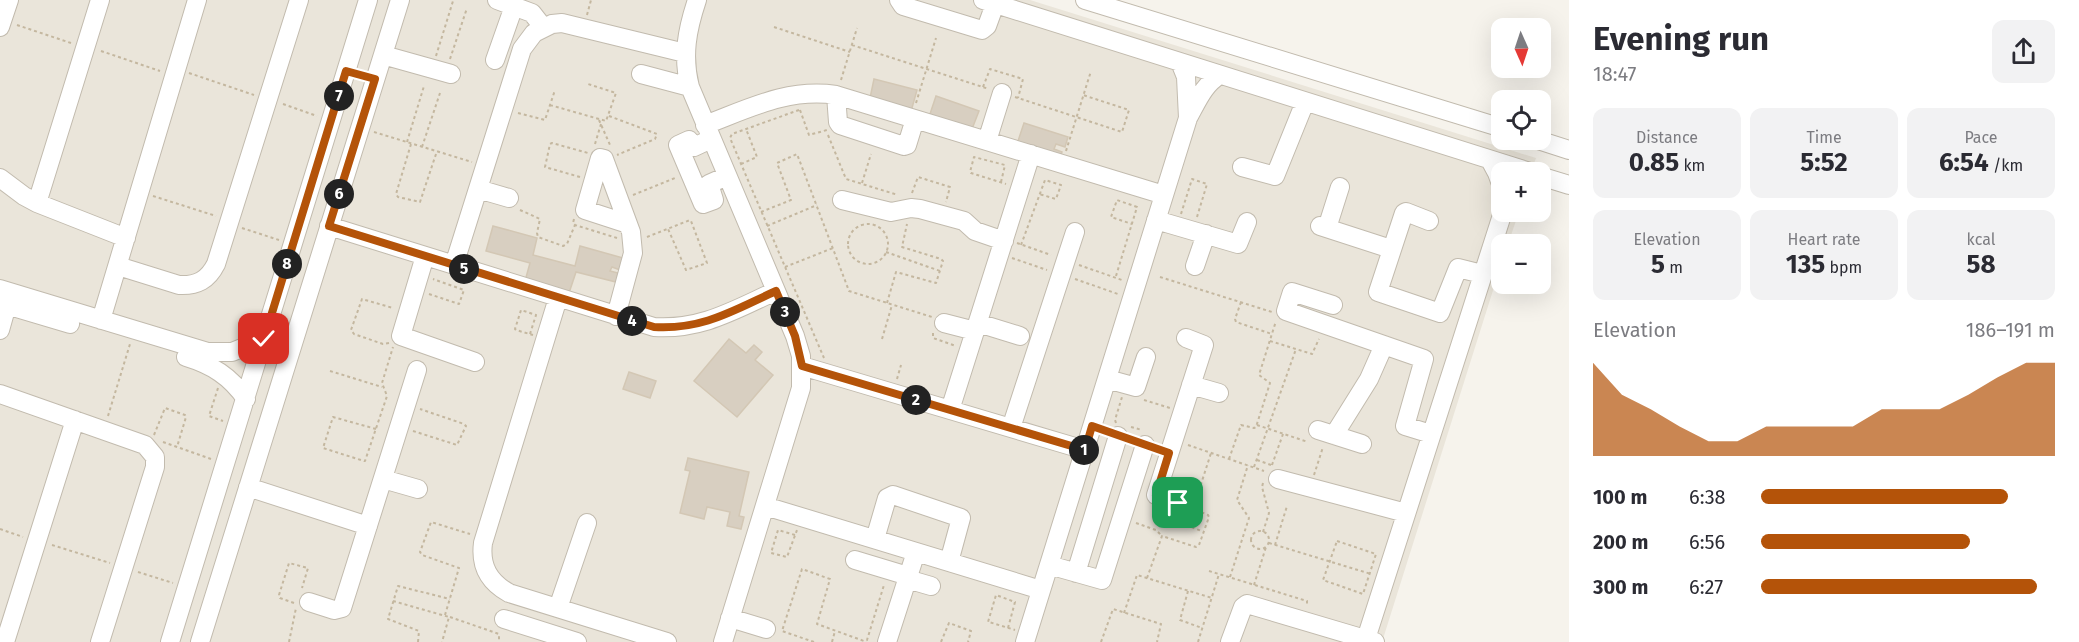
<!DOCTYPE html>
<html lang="en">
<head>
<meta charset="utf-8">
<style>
  body { margin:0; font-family:"Fira Sans",sans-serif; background:#f2f2f3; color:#2b2b33; height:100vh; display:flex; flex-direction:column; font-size:22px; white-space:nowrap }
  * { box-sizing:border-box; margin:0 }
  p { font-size:20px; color:#7c7c81 }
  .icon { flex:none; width:33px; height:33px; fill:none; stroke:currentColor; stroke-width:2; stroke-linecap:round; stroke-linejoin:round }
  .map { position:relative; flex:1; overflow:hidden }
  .details { display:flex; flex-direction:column; background:#fff; width:510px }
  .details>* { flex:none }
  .needle { width:39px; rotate:177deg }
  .tools { position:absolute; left:1491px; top:18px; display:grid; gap:12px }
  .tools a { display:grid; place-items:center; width:60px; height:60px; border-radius:12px; background:#fff; box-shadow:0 6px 24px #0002; font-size:30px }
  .pin { position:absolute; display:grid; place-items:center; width:51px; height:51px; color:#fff; margin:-26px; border-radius:12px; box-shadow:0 3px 9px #0006 }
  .km { position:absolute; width:30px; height:30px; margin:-15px; border-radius:50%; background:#222; color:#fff; font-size:16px; line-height:30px; text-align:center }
  .round { display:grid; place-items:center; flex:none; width:63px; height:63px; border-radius:12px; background:#f2f2f3 }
  .summary { display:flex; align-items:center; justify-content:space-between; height:102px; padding:0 24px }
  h1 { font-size:33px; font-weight:700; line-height:45px }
  .stats { display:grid; grid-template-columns:repeat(3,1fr); gap:9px; height:102px; padding:6px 24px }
  .stats div { display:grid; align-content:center; border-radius:12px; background:#f2f2f3; text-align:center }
  .stats b { font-size:26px; font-weight:700 }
  .stats small { font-size:16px; font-weight:400 }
  .stats p { font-size:16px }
  .chart { height:168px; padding:12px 24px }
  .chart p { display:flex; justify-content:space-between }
  .chart svg { width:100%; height:108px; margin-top:6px; fill:#b45309; opacity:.7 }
  ul { padding:0 24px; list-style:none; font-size:20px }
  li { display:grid; grid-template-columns:96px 72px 1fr; align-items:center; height:45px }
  li i { height:15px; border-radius:8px; background:#b45309 }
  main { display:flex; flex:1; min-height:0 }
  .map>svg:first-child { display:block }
  .residential { fill:#eae5da }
  .building { fill:#d8cfc1; stroke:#d3c7b4; stroke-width:1.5 }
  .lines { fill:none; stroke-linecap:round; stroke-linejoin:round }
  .minor-casing { stroke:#c2bbae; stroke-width:20 }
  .path { stroke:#c4b79f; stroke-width:2; stroke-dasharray:3 3; stroke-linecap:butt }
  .minor { stroke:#fff; stroke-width:18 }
  .route-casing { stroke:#fff; stroke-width:12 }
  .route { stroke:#b45309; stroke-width:8 }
</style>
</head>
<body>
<main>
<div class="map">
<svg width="1569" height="642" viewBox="0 0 1569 642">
  <rect width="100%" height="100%" fill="#f6f3ec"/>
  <!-- residential -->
  <path class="residential" d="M0 0H1030L1536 158 1531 172H1502V212H1519L1508 244H1502L1501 265 1382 642H0Z"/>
  <!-- building -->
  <path class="building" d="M874 79 917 90 910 115 869 103Z
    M936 96 979 111 970 134 928 120Z
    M1024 123 1068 137 1065 147 1056 144 1054 149 1062 152 1059 161 1016 147Z
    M493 226 537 238 533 255 575 266 580 246 623 258 620 270 612 267 610 271 618 273 616 282 576 272 569 293 525 281 530 263 486 251Z
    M729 339 746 353 754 345 762 352 755 360 773 375 737 417 694 381Z
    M629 372 656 381 650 398 623 389Z
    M688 458 749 472 739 516 744 517 741 529 727 526 730 512 707 507 704 519 680 513 690 471 685 470Z"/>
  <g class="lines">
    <!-- minor casing -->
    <g class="minor-casing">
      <path id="minor" d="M497 0 532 13 543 27
        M697 0C687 30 682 56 690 87L795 336 801 356V388L723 642
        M899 0 903 6 982 30 987 26 995 4
        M983 0 1530 172
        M1085 0 1502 128
        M0 27 9 0
        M383 55 451 74
        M495 60 514 6
        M1180 62 1186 77 1188 118
        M641 74 690 87
        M836 95 838 122 840 125 904 146 907 145 915 119
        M705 125C750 108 788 88 836 95L1164 195
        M711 139 694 147 689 140 678 145 703 204 714 200 709 184 727 176
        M1538 140 1569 150
        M987 141 1002 93
        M1490 160 1497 173 1502 187
        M1242 167 1275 176 1305 102
        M1540 176 1569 185
        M0 178 24 196 37 203 126 238
        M478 189 509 198
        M842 200 891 212 911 208 920 209 964 221 975 231 1004 241
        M37 203 100 0
        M1156 220 1238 244 1247 222
        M1429 221 1406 212 1404 213 1378 292 1440 313 1458 268 1482 274
        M329 226 654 327C702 330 734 310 776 291
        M1320 226 1391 249
        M1327 228 1340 187
        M425 256 401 336 475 362
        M454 265 522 49 534 33 552 24 562 23 685 53
        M118 266 179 285C197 286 208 280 216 264L299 0
        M1195 266 1206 234
        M0 289 208 352H232L264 339
        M558 298 483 543C480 566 489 582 509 593L667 642
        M0 303 70 324
        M1333 305 1292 292 1286 311 1424 359 1405 426 1431 434
        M616 316 633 253 631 232 604 159 600 158 585 210 628 224
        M101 320 197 0
        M944 323 975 331
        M978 323 1020 336
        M0 330 7 305
        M186 357C212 365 230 376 246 399
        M802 366 1085 450
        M1107 379 1136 387 1146 357
        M1191 385 1219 393
        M0 394 145 445 155 457V467L100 642
        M950 410 1031 154
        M1011 428 1075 232
        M1318 430 1362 444
        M1334 435 1369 379 1384 345
        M383 479 418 489
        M1278 479 1406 513
        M248 487 368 526
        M1178 503 1156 495 1204 345 1186 338
        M765 506 1041 590
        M875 539 887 498 893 495 961 518 949 562
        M855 560 908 576
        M1049 565 1102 580 1145 445
        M1076 573 1118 436
        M907 579 931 586
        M309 602 334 610 342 608 417 370
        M558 608 587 523
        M730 618 766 629
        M504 619 577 642
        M5 642 75 420
        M170 642 368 0
        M200 642 400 0
        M887 642 916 552
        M1025 642 1188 118C1197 102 1204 84 1220 75
        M1230 642 1243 607 1247 604 1375 642
        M1365 642 1503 212"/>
    </g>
    <!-- path -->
    <path class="path" d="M587 15 591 0
      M17 25 71 43
      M774 27 850 52
      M852 45 989 89
      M101 51 160 71
      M436 56 453 1
      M450 59 467 8
      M189 73 254 95
      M841 80 857 28
      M983 87 990 69 1023 79 1018 98
      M1015 97 1122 132 1129 110 1083 95
      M916 103 936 38
      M283 104 317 116
      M550 105 606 121 616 93 588 84
      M799 110 732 134 730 138 824 358
      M800 110 809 135 827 130
      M518 113 545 120 555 90
      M609 116 657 134 655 139 617 155
      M599 120 610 145
      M374 132 472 162
      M828 135 846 179 898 195
      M407 142 424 86
      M411 144 396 194 398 197 420 202 437 151
      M595 144 601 124
      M422 147 440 93
      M1066 151 1091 71
      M741 164 757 157 746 129
      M580 177 545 167 550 144 552 143 588 153
      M1001 182 1005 165 974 157 970 172 971 173 1006 184
      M862 183 871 154
      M912 193 918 177 950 187 946 202
      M633 195 675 178
      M153 196 216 216
      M520 210 540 219 537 233 538 237 563 246 567 244 575 225
      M761 212 791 200 777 163 797 154 849 291 932 317
      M1181 214 1192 179 1207 184 1197 217
      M574 219 573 223 575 225 617 238
      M848 244a20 20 0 1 1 40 0a20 20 0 1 1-40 0Z
      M767 226 817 205
      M242 228 279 240
      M647 237 690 220 691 221 707 263 686 270 668 229
      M1017 243 1051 255
      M1021 245 1045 180 1061 185 1056 199 1039 194
      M886 252 940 271
      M1012 258 1047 270
      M1079 265 1122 280
      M785 267 833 248
      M1116 276 1137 207 1117 200 1111 217 1132 224
      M1160 277 1272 312
      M1075 279 1118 294
      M429 294 459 304 464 290 433 279
      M1241 302 1235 319 1236 322 1272 334
      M887 303 896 272 936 283 943 261 941 259 902 247 907 224
      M933 333V338L956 346
      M530 334 536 315 521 310 515 329 516 330 533 335
      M882 339 892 305
      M1270 341 1312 354 1319 339
      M389 343 383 344 354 334 351 330 362 299 393 308
      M330 371 382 387
      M897 379 901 365
      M218 388 209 416 223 421
      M1144 400 1170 408
      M108 416 130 344
      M1116 423 1115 420 1122 397
      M1257 425 1308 442
      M1131 427 1142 430
      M376 429 333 417 323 448 364 461H365L387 396 382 383 393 347
      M413 431 457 445 466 426 464 424 420 409
      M154 435 165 408 185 415 186 417 177 447
      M163 442 211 459
      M1188 445 1264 471
      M1229 459 1241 425 1254 428 1256 427 1270 383 1259 375 1276 321
      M1257 460 1271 465
      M1272 465 1283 434
      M1254 467 1296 349
      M1314 475 1323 447
      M1263 483 1262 487 1269 513 1263 532
      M1136 523 1156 530 1162 536
      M1186 525 1204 532
      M0 529 23 537
      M1251 540a9 9 0 1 1 18 0a9 9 0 1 1-18 0Z
      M795 535 778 530 771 553 787 557 797 530
      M1337 541 1376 554 1363 594 1323 580Z
      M1269 543 1371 574
      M52 545 110 563
      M1275 545 1287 506
      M1209 571 1307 601V606
      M138 572 173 583
      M1230 577 1249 518 1237 500 1248 465
      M1147 578 1162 536 1196 547 1199 545 1209 517 1208 515 1194 509V506L1211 453
      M1254 585 1266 547
      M1188 591 1180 620 1202 628
      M393 601 449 617 442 642
      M294 603 280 598 279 595 289 563 308 568 302 588
      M1124 613 1137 575 1212 598
      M445 615 459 568 422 555 420 552 431 522 470 534
      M450 617 499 634V642
      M1008 628 1015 602 996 595 988 622H989L1015 630
      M289 642 296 608
      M418 642 419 631 388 619 398 586 450 599
      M814 642 782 631 802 569 830 579 817 624 864 641 867 640 884 585
      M832 642 835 631
      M941 642 949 623 971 631 968 642
      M1101 642 1113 609 1161 624 1157 642
      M1198 642 1219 574"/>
    <!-- minor -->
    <use href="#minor" class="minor"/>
  </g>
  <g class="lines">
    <!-- route casing -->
    <g class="route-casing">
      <path id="route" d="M264 339 346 71 375 79 329 226 654 327C703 330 734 310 776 291L795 336 802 366 1085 450 1092 426 1169 453 1156 495 1178 503"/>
    </g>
    <!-- route -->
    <use href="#route" class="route"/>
  </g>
</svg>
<div class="tools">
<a><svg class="needle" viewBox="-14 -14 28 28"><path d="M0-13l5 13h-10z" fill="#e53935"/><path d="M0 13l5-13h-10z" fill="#7c7c81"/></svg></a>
<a><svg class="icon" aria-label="locate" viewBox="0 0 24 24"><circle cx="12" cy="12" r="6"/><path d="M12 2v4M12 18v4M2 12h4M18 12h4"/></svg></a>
<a>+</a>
<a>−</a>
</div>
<div class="pin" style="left:1178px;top:503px;background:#1e9e55"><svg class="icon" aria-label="arrive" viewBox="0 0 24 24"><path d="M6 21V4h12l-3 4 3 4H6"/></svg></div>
<div class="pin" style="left:264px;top:339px;background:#d93025"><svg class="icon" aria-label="check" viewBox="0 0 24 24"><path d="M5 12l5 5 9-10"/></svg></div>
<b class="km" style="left:1084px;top:450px">1</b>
<b class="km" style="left:916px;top:400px">2</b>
<b class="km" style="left:785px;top:312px">3</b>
<b class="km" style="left:632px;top:321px">4</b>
<b class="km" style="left:464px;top:269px">5</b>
<b class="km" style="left:339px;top:194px">6</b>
<b class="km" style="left:339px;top:96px">7</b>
<b class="km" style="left:287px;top:264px">8</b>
</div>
<section class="details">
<div class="summary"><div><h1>Evening run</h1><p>18:47</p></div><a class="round"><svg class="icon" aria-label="share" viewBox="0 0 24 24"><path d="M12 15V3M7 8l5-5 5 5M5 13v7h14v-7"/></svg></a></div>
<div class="stats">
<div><p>Distance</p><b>0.85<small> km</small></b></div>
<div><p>Time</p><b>5:52</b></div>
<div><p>Pace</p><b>6:54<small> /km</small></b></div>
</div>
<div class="stats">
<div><p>Elevation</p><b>5<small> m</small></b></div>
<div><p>Heart rate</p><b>135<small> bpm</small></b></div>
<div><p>kcal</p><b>58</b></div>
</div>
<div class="chart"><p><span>Elevation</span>186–191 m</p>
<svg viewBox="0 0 160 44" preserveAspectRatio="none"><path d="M0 44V6L10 19L20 25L30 32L40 38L50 38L60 32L70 32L80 32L90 32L100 25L110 25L120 25L130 19L140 12L150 6L160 6V44z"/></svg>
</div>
<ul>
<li><b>100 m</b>6:38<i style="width:84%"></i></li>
<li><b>200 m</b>6:56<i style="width:71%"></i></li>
<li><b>300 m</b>6:27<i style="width:94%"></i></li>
</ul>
</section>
</main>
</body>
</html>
